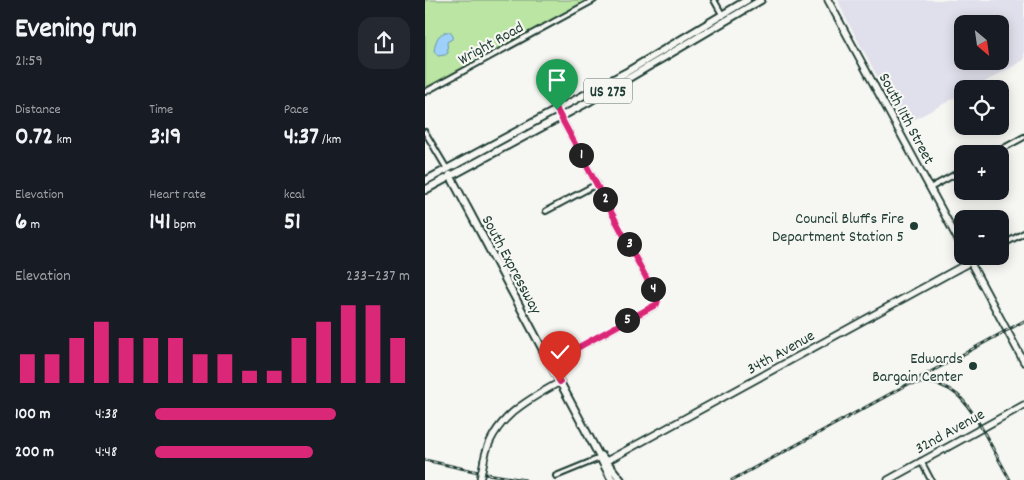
<!DOCTYPE html>
<html lang="en">
<head>
<meta charset="utf-8">
<style>
  body { margin:0; font-family:Dekko,sans-serif; background:#242831; color:#f1f3f6; height:100vh; display:flex; flex-direction:column; font-size:19px; white-space:nowrap }
  * { box-sizing:border-box; margin:0 }
  p { font-size:16px; color:#9ea1a6 }
  .icon { flex:none; width:28px; height:28px; fill:none; stroke:currentColor; stroke-width:2; stroke-linecap:round; stroke-linejoin:round }
  .map { position:relative; flex:1; overflow:hidden }
  .sheet { display:flex; flex-direction:column; background:#171b24; width:425px }
  .sheet>* { flex:none }
  .needle { width:32px; rotate:151deg }
  .fabs { position:absolute; left:529px; top:15px; display:grid; gap:10px }
  .fabs a { display:grid; place-items:center; width:55px; height:55px; border-radius:10px; background:#171b24; box-shadow:0 2px 12px #0003; font-size:25px }
  .pin { position:absolute; display:grid; place-items:center; width:42px; height:42px; color:#fff; margin:-51px -21px; border-radius:50% 50% 50% 0; rotate:-45deg; box-shadow:0 0 5px #0007 }
  .pin .icon { rotate:45deg }
  .km { position:absolute; width:25px; height:25px; margin:-12px; border-radius:50%; background:#222; color:#fff; font-size:14px; line-height:25px; text-align:center }
  .round { display:grid; place-items:center; flex:none; width:52px; height:52px; border-radius:15px; background:#242831 }
  .head { display:flex; align-items:center; justify-content:space-between; height:85px; padding:0 15px }
  h1 { font-size:28px; font-weight:700; line-height:38px }
  .figures { display:grid; grid-template-columns:repeat(3,1fr); gap:8px; height:85px; padding:5px 15px }
  .figures div { display:grid; align-content:center }
  .figures b { font-size:25px; font-weight:700 }
  .figures small { font-size:14px; font-weight:400 }
  .figures p { font-size:14px }
  .chart { height:140px; padding:10px 15px }
  .chart p { display:flex; justify-content:space-between }
  .chart svg { width:100%; height:90px; margin-top:5px; stroke:#db2777; stroke-width:6 }
  ul { padding:0 15px; list-style:none; font-size:16px }
  li { display:grid; grid-template-columns:80px 60px 1fr; align-items:center; height:38px }
  li i { height:12px; border-radius:6px; background:#db2777 }
  main { display:flex; flex:1; min-height:0 }
  .map>svg:first-child { display:block }
  .built { fill:#e0e0ec; fill-rule:evenodd }
  .green { fill:#bae5a2; stroke:#6c916b }
  .water { fill:#9dd1fb; stroke:#6b96ab }
  .lines { fill:none; stroke-linecap:round; stroke-linejoin:round }
  .street-casing { stroke:#1f3d34; stroke-width:8 }
  .secondary-casing { stroke:#1f3d34; stroke-width:9 }
  .primary-casing { stroke:#1f3d34; stroke-width:10 }
  .street { stroke:#f6f6f2; stroke-width:4 }
  .secondary { stroke:#f6f6f2; stroke-width:5.5 }
  .primary { stroke:#f6f6f2; stroke-width:6 }
  .rail-casing { stroke:#1f3d34; stroke-width:3 }
  .rail { stroke:#f6f6f2; stroke-width:1; stroke-dasharray:4; stroke-linecap:butt }
  .secondary-bridge-casing { stroke:#1f3d34; stroke-width:9; stroke-linecap:butt }
  .secondary-bridge { stroke:#f6f6f2; stroke-width:5.5 }
  .route-casing { stroke:#fff; stroke-width:10 }
  .route { stroke:#db2777; stroke-width:6 }
  .poi-dot { fill:#1f3d34; stroke:#f6f6f2; stroke-width:2 }
  .labels { text-anchor:middle; stroke-width:4.5; stroke-linejoin:round; paint-order:stroke }
  .shield { fill:#f6f6f2; stroke:#60746d; stroke-width:1 }
  .shield-label { font-size:15px; font-weight:bold; fill:#1f3d34 }
  .street-label { font-size:16px; fill:#1f3d34; stroke:#f6f6f2 }
  .poi-label { font-size:16px; fill:#1f3d34; stroke:#f6f6f2; text-anchor:end }
</style>
</head>
<body>
<main>
<section class="sheet">
<div class="head"><div><h1>Evening run</h1><p>21:59</p></div><a class="round"><svg class="icon" aria-label="share" viewBox="0 0 24 24"><path d="M12 15V3M7 8l5-5 5 5M5 13v7h14v-7"/></svg></a></div>
<div class="figures">
<div><p>Distance</p><b>0.72<small> km</small></b></div>
<div><p>Time</p><b>3:19</b></div>
<div><p>Pace</p><b>4:37<small> /km</small></b></div>
</div>
<div class="figures">
<div><p>Elevation</p><b>6<small> m</small></b></div>
<div><p>Heart rate</p><b>141<small> bpm</small></b></div>
<div><p>kcal</p><b>51</b></div>
</div>
<div class="chart"><p><span>Elevation</span>233–237 m</p>
<svg viewBox="0 0 160 44" preserveAspectRatio="none"><path d="M5 44V30M15 44V30M25 44V22M35 44V14M45 44V22M55 44V22M65 44V22M75 44V30M85 44V30M95 44V38M105 44V38M115 44V22M125 44V14M135 44V6M145 44V6M155 44V22"/></svg>
</div>
<ul>
<li><b>100 m</b>4:38<i style="width:71%"></i></li>
<li><b>200 m</b>4:48<i style="width:62%"></i></li>
</ul>
</section>
<div class="map">
<svg width="599" height="480" viewBox="0 0 599 480">
  <rect width="100%" height="100%" fill="#f6f6f2"/>
  <filter id="ink" filterUnits="userSpaceOnUse"><feTurbulence type="fractalNoise" baseFrequency=".02" numOctaves="2"/><feDisplacementMap in="SourceGraphic" scale="10" xChannelSelector="R" yChannelSelector="G"/><feConvolveMatrix kernelMatrix="1 2 1 2 8 2 1 2 1" color-interpolation-filters="sRGB"/></filter>
  <g filter="url(#ink)">
    <!-- built -->
    <path class="built" d="M413 0H599V60L547 89H538L537 94 479 125 420 17ZM538 24H575V61H538Z"/>
    <!-- green -->
    <path class="green" d="M0 0H164L0 89Z"/>
    <!-- water -->
    <path class="water" d="M21 32H25L28 36 27 39 22 42 23 53 20 55 13 56 9 51C11 42 11 35 21 32Z"/>
    <g class="lines">
      <!-- street casing -->
      <g class="street-casing">
        <path id="street" d="M289 0 298 16
          M0 92 169 0
          M0 132 22 169
          M568 154 599 137
          M505 188 538 170
          M121 211 172 184
          M575 246 599 233
          M545 262 556 256
          M125 363 231 305 233 300 132 110
          M496 461 506 480
          M131 476 175 458"/>
      </g>
      <!-- secondary casing -->
      <g class="secondary-casing">
        <path id="secondary" d="M403 0 538 249
          M542 256 599 362
          M59 460C67 419 102 400 135 382
          M178 463 545 262
          M463 480 599 405"/>
      </g>
      <!-- primary casing -->
      <g class="primary-casing">
        <path id="primary" d="M25 175 187 480
          M0 181 200 73 322 0
          M0 190 165 101 336 0
          M177 456 196 480"/>
      </g>
      <!-- street -->
      <use href="#street" class="street"/>
      <!-- secondary -->
      <use href="#secondary" class="secondary"/>
      <!-- primary -->
      <use href="#primary" class="primary"/>
      <!-- rail casing -->
      <g class="rail-casing">
        <path id="rail" d="M486 384C527 376 544 404 561 436 569 451 577 465 585 480
          M0 460 62 474 100 480
          M307 480 599 321"/>
      </g>
      <!-- rail -->
      <use href="#rail" class="rail"/>
      <!-- secondary-bridge casing -->
      <g class="secondary-bridge-casing">
        <path id="secondary-bridge" d="M55 480 59 460"/>
      </g>
      <!-- secondary-bridge -->
      <use href="#secondary-bridge" class="secondary-bridge"/>
    </g>
  </g>
  <g class="lines" filter="url(#ink)">
    <!-- route casing -->
    <g class="route-casing">
      <path id="route" d="M132 110 233 300 232 304 125 363 135 382"/>
    </g>
    <!-- route -->
    <use href="#route" class="route"/>
  </g>
  <!-- markers -->
  <g class="poi-dot">
    <circle cx="489" cy="226" r="5"/>
    <circle cx="548" cy="366" r="5"/>
  </g>
  <g class="labels">
    <!-- shield labels -->
    <rect class="shield" x="159" y="78.5" width="48" height="25" rx="4"/>
    <g class="shield-label">
      <text x="183" y="96">US 275</text>
    </g>
    <!-- street labels -->
    <g class="street-label">
      <text transform="translate(65 42) rotate(-29)" y="6">Wright Road</text>
      <text transform="translate(483 118) rotate(62)" y="6">South 11th Street</text>
      <text transform="translate(88 264) rotate(62)" y="6">South Expressway</text>
      <text transform="translate(355 351) rotate(-29)" y="6">34th Avenue</text>
      <text transform="translate(524 430) rotate(-29)" y="6">32nd Avenue</text>
    </g>
    <!-- poi labels -->
    <g class="poi-label">
      <text x="479" y="223">Council Bluffs Fire<tspan x="479" dy="18">Department Station 5</tspan></text>
      <text x="538" y="363">Edwards<tspan x="538" dy="18">Bargain Center</tspan></text>
    </g>
  </g>
</svg>
<div class="fabs">
<a><svg class="needle" viewBox="-14 -14 28 28"><path d="M0-13l5 13h-10z" fill="#e53935"/><path d="M0 13l5-13h-10z" fill="#9ea1a6"/></svg></a>
<a><svg class="icon" aria-label="locate" viewBox="0 0 24 24"><circle cx="12" cy="12" r="6"/><path d="M12 2v4M12 18v4M2 12h4M18 12h4"/></svg></a>
<a>+</a>
<a>−</a>
</div>
<div class="pin" style="left:132px;top:110px;background:#1e9e55"><svg class="icon" aria-label="arrive" viewBox="0 0 24 24"><path d="M6 21V4h12l-3 4 3 4H6"/></svg></div>
<div class="pin" style="left:135px;top:382px;background:#d93025"><svg class="icon" aria-label="check" viewBox="0 0 24 24"><path d="M5 12l5 5 9-10"/></svg></div>
<b class="km" style="left:156px;top:155px">1</b>
<b class="km" style="left:180px;top:199px">2</b>
<b class="km" style="left:204px;top:244px">3</b>
<b class="km" style="left:228px;top:289px">4</b>
<b class="km" style="left:202px;top:320px">5</b>
</div>
</main>
</body>
</html>
